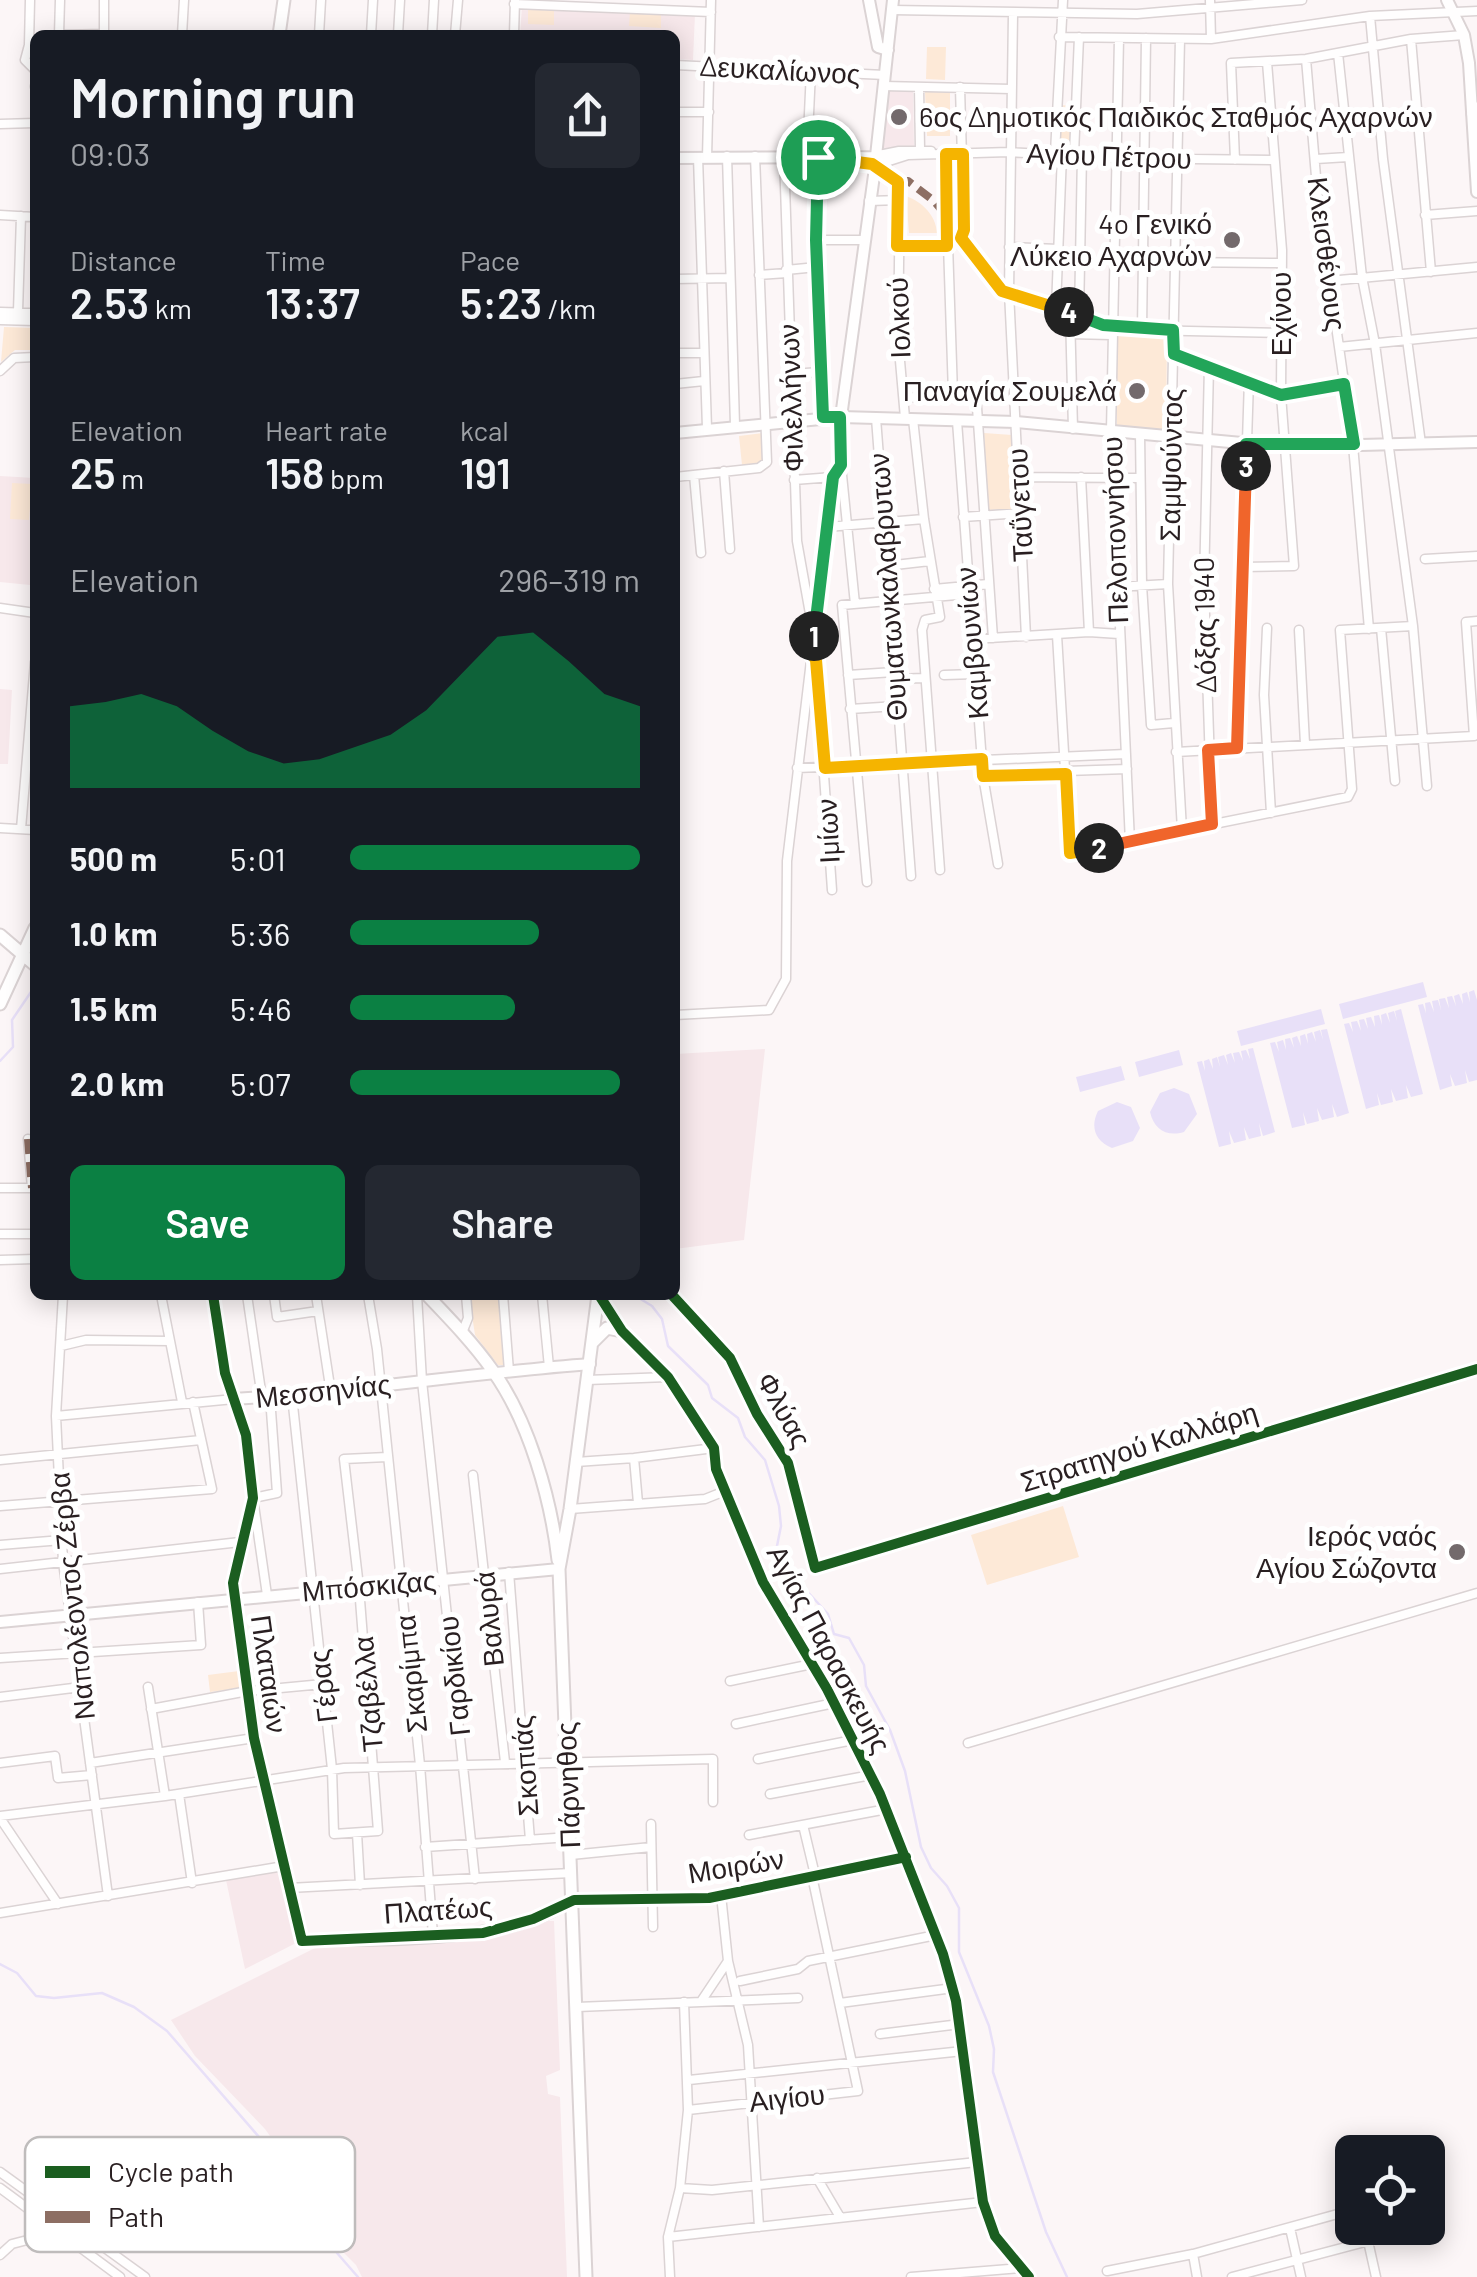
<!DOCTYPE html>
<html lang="en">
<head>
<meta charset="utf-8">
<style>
  body { margin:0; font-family:Barlow,sans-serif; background:#242831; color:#f1f3f6; height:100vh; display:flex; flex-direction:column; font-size:38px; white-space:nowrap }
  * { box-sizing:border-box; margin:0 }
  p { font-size:32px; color:#9ea1a6 }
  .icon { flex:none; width:55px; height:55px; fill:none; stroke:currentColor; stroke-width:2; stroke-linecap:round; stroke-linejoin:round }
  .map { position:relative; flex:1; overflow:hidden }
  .details { position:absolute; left:30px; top:30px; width:650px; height:1270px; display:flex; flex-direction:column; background:#171b24; border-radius:15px; box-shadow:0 5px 25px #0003 }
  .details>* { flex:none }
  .buttons { position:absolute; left:1335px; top:2135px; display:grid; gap:20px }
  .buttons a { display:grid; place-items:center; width:110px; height:110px; border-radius:15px; background:#171b24; box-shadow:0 5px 25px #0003; font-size:50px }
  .pin { position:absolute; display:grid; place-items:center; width:85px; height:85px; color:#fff; margin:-42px; border:5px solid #fff; border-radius:50%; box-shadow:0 2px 10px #0007 }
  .km { position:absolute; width:50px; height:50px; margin:-25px; border-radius:50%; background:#222; color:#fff; font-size:28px; line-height:50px; text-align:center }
  .round { display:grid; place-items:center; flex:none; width:105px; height:105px; border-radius:15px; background:#242831 }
  .head { display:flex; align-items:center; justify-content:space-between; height:170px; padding:0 40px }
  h1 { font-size:55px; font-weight:600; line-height:75px }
  .figures { display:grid; grid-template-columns:repeat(3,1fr); gap:15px; height:170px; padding:10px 40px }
  .figures div { display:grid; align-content:center }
  .figures b { font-size:42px; font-weight:600 }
  .figures small { font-size:28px; font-weight:400 }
  .figures p { font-size:28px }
  .chart { height:280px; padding:20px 40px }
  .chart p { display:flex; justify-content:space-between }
  .chart svg { width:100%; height:180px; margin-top:10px; fill:#0b8043; opacity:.7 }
  .action { display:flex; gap:20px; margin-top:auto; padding:20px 40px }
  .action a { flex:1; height:115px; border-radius:15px; background:#0b8043; color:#fff; font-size:40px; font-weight:600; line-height:115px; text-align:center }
  .action a+a { background:#242831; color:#f1f3f6 }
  ul { padding:0 40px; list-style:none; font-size:32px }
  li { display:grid; grid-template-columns:160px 120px 1fr; align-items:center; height:75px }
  li i { height:25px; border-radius:12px; background:#0b8043 }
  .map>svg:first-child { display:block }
  .built { fill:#f7e8eb }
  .green { fill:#fde9d7 }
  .water { fill:#e8e0f8 }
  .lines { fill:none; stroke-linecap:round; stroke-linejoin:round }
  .stream { stroke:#e8e0f8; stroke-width:2.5 }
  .minor-casing { stroke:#dbd3d4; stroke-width:11 }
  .tertiary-casing { stroke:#dbd3d4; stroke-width:14 }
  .secondary-casing { stroke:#dbd3d4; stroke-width:15 }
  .minor { stroke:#fffefe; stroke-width:8 }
  .tertiary { stroke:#fffefe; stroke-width:10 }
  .secondary { stroke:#fffefe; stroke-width:11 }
  .quiet { stroke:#8d6e63; stroke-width:8; stroke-dasharray:15 8; stroke-linecap:butt }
  .cycleway-casing { stroke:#fff; stroke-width:16 }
  .cycleway { stroke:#1b5e20; stroke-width:10 }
  .split-1-casing { stroke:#fff; stroke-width:20 }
  .split-2-casing { stroke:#fff; stroke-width:20 }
  .split-3-casing { stroke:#fff; stroke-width:20 }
  .split-4-casing { stroke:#fff; stroke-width:20 }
  .split-5-casing { stroke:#fff; stroke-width:20 }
  .split-1 { stroke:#22a559; stroke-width:12 }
  .split-2 { stroke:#f5b400; stroke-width:12 }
  .split-3 { stroke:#f0652b; stroke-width:12 }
  .split-4 { stroke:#22a559; stroke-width:12 }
  .split-5 { stroke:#f5b400; stroke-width:12 }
  .poi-dot { fill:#736a6c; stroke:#fff; stroke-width:4 }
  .labels { text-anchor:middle; stroke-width:10; stroke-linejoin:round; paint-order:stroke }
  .street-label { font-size:28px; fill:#291f21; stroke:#fff }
  .poi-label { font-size:28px; fill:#291f21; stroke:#fff; text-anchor:end }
  .key { fill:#fff; stroke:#bfbcbc; stroke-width:2.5 }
  .key-label { font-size:28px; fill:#291f21 }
</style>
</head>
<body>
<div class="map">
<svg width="1477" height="2277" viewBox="0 0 1477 2277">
  <rect width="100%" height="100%" fill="#fcf6f7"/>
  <!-- built -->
  <path class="built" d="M522 6 695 14 693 60 675 59V35H520Z
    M886 87 913 88 914 146 880 150Z
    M0 476 35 478 30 585 0 582Z
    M0 689 12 690 8 764H0Z
    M765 1049 744 1240 675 1249V1054Z
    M279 1871 296 1943 245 1969 226 1880Z
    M547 1921H554L560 2070 546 2076 548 2094 560 2097 567 2277H362L356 2265 335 2244 304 2184 265 2129 195 2056 171 2020 317 1947 493 1938Z"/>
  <!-- green -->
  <path class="green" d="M528 8 554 9V25L528 24Z
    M630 12 661 13V28L629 26Z
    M927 47H946L945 80 926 79Z
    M925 92H950V136H927Z
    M1060 105 1073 106 1071 149 1058 148Z
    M906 196C922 202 936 215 937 233H909Z
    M4 327 35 328V350H15L1 362Z
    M1115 335H1167L1166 432 1117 428Z
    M763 433 764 463 742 465 739 436Z
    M984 433 1012 435 1016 509 988 510Z
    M12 483 32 484 29 520 10 519Z
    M469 1295H500L505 1365H498L475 1335Z
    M1063 1506 1079 1557 987 1585 971 1535Z
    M239 1671 241 1688 210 1692 208 1675Z"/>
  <!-- water -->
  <path class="water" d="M1423 982 1427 997 1343 1019 1339 1004Z
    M1474 990 1477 1000V1080L1469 1082 1465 1070 1467 1083 1455 1086 1450 1074 1452 1086 1440 1090 1418 1005 1423 1004 1426 1013 1425 1003 1430 1002 1434 1012 1432 1001 1438 1000 1441 1010 1439 999 1445 998 1449 1008 1447 997 1452 996 1456 1006 1454 996 1459 994 1463 1004 1462 994 1467 992 1470 1002 1469 992Z
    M1321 1009 1325 1024 1241 1046 1237 1031Z
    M1401 1009 1423 1094 1411 1097 1406 1085 1408 1098 1396 1101 1391 1089 1393 1102 1381 1105 1377 1093 1379 1105 1366 1109 1344 1024 1349 1023 1353 1032 1351 1022 1357 1021 1361 1031 1359 1020 1364 1019 1368 1029 1366 1018 1371 1017 1375 1027 1374 1016 1379 1015 1382 1025 1381 1015 1386 1013 1390 1023 1388 1013 1394 1011 1397 1021 1395 1011Z
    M1327 1029 1349 1113 1337 1117 1332 1104 1334 1117 1322 1120 1317 1108 1319 1121 1307 1124 1303 1112 1305 1125 1292 1128 1270 1043 1275 1042 1279 1052 1277 1042 1283 1040 1286 1050 1285 1039 1290 1038 1294 1048 1292 1038 1297 1036 1301 1046 1300 1036 1305 1034 1308 1044 1307 1034 1312 1032 1316 1042 1314 1032 1320 1030 1323 1040 1321 1030Z
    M1253 1048 1275 1132 1263 1136 1259 1123 1261 1136 1249 1139 1244 1127 1246 1140 1234 1143 1229 1131 1231 1144 1219 1147 1197 1062 1202 1061 1205 1071 1204 1061 1209 1059 1213 1069 1212 1059 1217 1057 1220 1067 1218 1057 1224 1055 1228 1065 1226 1055 1231 1053 1235 1063 1233 1053 1239 1052 1243 1061 1241 1051 1246 1050 1250 1059 1248 1049Z
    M1179 1050 1183 1065 1139 1077 1135 1062Z
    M1121 1066 1125 1080 1080 1092 1076 1077Z
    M1174 1088 1189 1094 1197 1114 1184 1132C1167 1137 1154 1130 1150 1112L1160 1093Z
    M1117 1102 1131 1107 1140 1128 1133 1141 1112 1148C1095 1141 1090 1127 1098 1111Z"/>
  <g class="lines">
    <!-- stream -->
    <path class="stream" d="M0 1061 13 1047 12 1020 35 986
      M634 1295 652 1306 662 1319 668 1346 708 1385 712 1398 738 1418 745 1437 765 1460 779 1506 781 1526 777 1546 805 1589 828 1614 834 1634 849 1638 864 1665 866 1686 890 1730 905 1771 921 1847 931 1868 947 1886 959 1908V1952L989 2026 994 2049 993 2072 1046 2232 1067 2277
      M0 1964 17 1973 36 1996 54 1998 102 1993 134 2007 167 2031 292 2175 337 2253 358 2277"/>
    <!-- minor casing -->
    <g class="minor-casing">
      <path id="minor" d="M30 0 29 45 25 60 35 70
        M1210 0 1211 39
        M514 4 711 12
        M892 10 1137 14 1302 0
        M1013 14 1009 292 1026 637
        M1370 16 1383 159 1421 444
        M59 35 104 34
        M59 35 60 0
        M104 35V0
        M182 35 184 0
        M319 35 321 0
        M371 35 373 0
        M398 35 400 0
        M432 35 434 0
        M455 35 458 0
        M514 35 515 0
        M1059 37 1211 39 1370 16 1477 11
        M1119 38 1111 431 1130 842
        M1180 39 1168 584 1182 830
        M1411 39 1431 272
        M1338 53 1362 277 1375 344 1413 626 1427 786
        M1306 59 1318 200 1353 445 1369 629
        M675 65 885 75
        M35 86V87
        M884 86 1011 89
        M919 87 920 150
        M960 87 964 231 961 238 1002 291 1103 325 1142 330 1281 333
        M675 112H709
        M0 124 35 123
        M1055 153 1063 0
        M945 154 953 394
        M1074 154 1079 37
        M879 155 899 151H931
        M727 156 735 425
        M784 156 797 541 812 625
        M807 156 811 71
        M698 157 707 428
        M707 157 711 0
        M819 157 817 240 823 417
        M1316 159 1348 157
        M1235 160 1231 63 1306 59 1411 39 1464 35
        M886 162 908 155 1009 152 1115 158 1273 160
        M878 169 895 180 900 190 898 338 905 418
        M869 201 900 200
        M0 215 35 217
        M1425 215 1477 211
        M817 240H863
        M897 246H947
        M1009 247 1058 249
        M1176 262 1282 263
        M786 270 817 267
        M759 275 787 273
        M675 279 730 278
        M1329 281 1477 267
        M1056 308 1062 154
        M0 312 35 313
        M18 312 21 216
        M1070 313 1073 429
        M1079 317 1082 154
        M0 320 35 321
        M1142 330 1146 38
        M1070 334 1111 335
        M1339 347 1477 333
        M675 353H703
        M1173 354 1249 380 1281 395 1345 384
        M1209 366 1204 585 1212 824
        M0 371 14 358 35 357
        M790 374 821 372
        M675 384 704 381
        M904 398 976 393 993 638
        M841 417V465L855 604
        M876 418 911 876
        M913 419 924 519 940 617 925 620 922 630 940 870
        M957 421 983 776 998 864
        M1140 433 1142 585 1151 725 1174 723
        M724 471 730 549
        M694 475 701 553
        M675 477 759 468 767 462 755 156
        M1019 477 1139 478
        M1081 477 1089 632
        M794 480 833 477
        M963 517 1021 513
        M827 527 924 519
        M1425 559 1477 556
        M886 566 930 561
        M1243 567 1294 566 1281 395 1282 250 1267 62
        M1116 587 1168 584
        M934 589 988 584
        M0 608 35 613
        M1267 628 1264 695 1271 813
        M1381 628 1395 781
        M1299 630 1305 744
        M1057 635 1070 853 1348 797 1352 789 1340 630 1413 626
        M973 639 1089 632 1119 634
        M812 654 816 660 832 890
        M848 675 894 672
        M944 675 976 674
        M894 679 924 678
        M850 709 897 706
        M1237 748 1249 380
        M1176 752 1474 736 1466 622 1477 621
        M797 768 1126 754
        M1066 771 1127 769
        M983 776 1066 774
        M0 828 35 830
        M21 829 35 662
        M867 882 842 605 968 594
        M675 1015 769 1010 786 979 787 861 833 477 841 465
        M28 1139 32 1188
        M0 1188H35
        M0 1234H35
        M0 1260 35 1259
        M63 1295 56 1416 63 1562 108 1896
        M161 1295 182 1402
        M247 1295 262 1398
        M274 1295 277 1317 318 1311
        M316 1295 331 1393
        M368 1295 377 1349 420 1765 433 1935
        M417 1295 422 1381 475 1879
        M503 1295 509 1371
        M542 1295 549 1367
        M672 1295 730 1358 757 1414 788 1463 815 1568 1477 1369
        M462 1333 468 1318 466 1295
        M61 1346 86 1340 170 1341
        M587 1380 668 1377
        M292 1396 332 1769 334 1834 378 1831 359 1587 344 1459 387 1457
        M56 1416 234 1399
        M634 1458 638 1503
        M0 1460 201 1440
        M576 1462 634 1458 714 1448
        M473 1475 505 1762
        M0 1506 212 1489 193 1402
        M570 1509 705 1499 725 1491
        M0 1545 62 1540
        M0 1569 240 1542
        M509 1572 530 1840
        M267 1595 253 1498 277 1493 270 1397
        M0 1658 201 1645 198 1602
        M730 1681 812 1664
        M148 1687 165 1796
        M0 1697 81 1687
        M151 1709 248 1691 323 1684
        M736 1724 834 1703
        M968 1743 1477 1593
        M758 1759 853 1740
        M0 1763 55 1756 58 1778 92 1775
        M90 1763 254 1738
        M179 1794 192 1883
        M770 1794 871 1775
        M0 1816 165 1796 344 1768 713 1759V1802
        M0 1818 58 1904
        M651 1824 653 1927
        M803 1825 815 1875
        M357 1833 360 1885
        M749 1835 887 1809
        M425 1847 570 1837
        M571 1855 651 1847
        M289 1888 571 1873
        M571 1900 709 1898 906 1857
        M0 1913 284 1866
        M728 1961 748 2045 759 2227
        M740 1981 798 1969 808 1961 936 1935
        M702 2000 728 1961 721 1895
        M840 2003 953 1988
        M577 2007 798 1998
        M880 2034 960 2024
        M689 2080 963 2051
        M688 2110 858 2091 812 1876
        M0 2172 145 2277
        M817 2178 840 2217
        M0 2188 120 2277
        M680 2188 712 2190 977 2162
        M1290 2228 1301 2277
        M668 2237 983 2202
        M1368 2241 1376 2277
        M1193 2254 1197 2277
        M0 2255 12 2244 58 2232
        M1107 2271 1193 2254 1352 2210
        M670 2277 668 2237 680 2188 688 2110 684 2002
        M911 2277 1021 2268
        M1232 2277 1418 2228"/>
    </g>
    <!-- tertiary casing -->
    <g class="tertiary-casing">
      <path id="tertiary" d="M869 0 878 47 888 50
        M1447 0 1464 35 1469 63 1477 192
        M872 162a7 7 0 1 1 14 0a7 7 0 1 1-14 0Z
        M876 156 893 0
        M675 158 873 157
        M841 417 875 168
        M675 433 841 417 1016 422 1284 447 1477 442
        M213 1295 225 1373 246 1435 253 1498 233 1583 254 1738 302 1941C379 1938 507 1946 571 1900
        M599 1295 622 1331 668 1377 714 1448 716 1469 763 1582 827 1689 880 1794 943 1954 956 2001 983 2202 995 2236 1029 2277
        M234 1399C353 1392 471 1373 590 1364
        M0 1622 559 1569"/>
    </g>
    <!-- secondary casing -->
    <g class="secondary-casing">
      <path id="secondary" d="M279 35 284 0
        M1473 114 1477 108
        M0 935 35 965
        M0 1004 35 928
        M427 1295C450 1319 474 1344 493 1371 529 1421 551 1499 558 1560
        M593 1342 607 1328 622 1331
        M586 2277 559 1569 570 1509 598 1295"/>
    </g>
    <!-- minor -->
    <use href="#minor" class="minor"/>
    <!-- tertiary -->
    <use href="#tertiary" class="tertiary"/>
    <!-- secondary -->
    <use href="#secondary" class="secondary"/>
    <!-- quiet -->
    <path class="quiet" d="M898 183 908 181 934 201 960 232 961 238
      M28 1139 32 1188"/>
    <!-- cycleway casing -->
    <g class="cycleway-casing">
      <path id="cycleway" d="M213 1295 225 1373 246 1435 253 1498 233 1583 254 1738 302 1941 483 1933 533 1919 574 1900 709 1898 906 1857
        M599 1295 622 1331 668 1377 714 1448 716 1469 763 1582 827 1689 880 1794 943 1954 956 2001 983 2202 995 2236 1029 2277
        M672 1295 730 1358 757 1414 788 1463 815 1568 1477 1369"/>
    </g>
    <!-- cycleway -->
    <use href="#cycleway" class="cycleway"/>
  </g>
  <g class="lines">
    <!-- split-1 casing -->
    <g class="split-1-casing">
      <path id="split-1" d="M814 636 833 477 841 465 840 417H823L816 240 818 157"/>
    </g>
    <!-- split-2 casing -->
    <g class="split-2-casing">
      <path id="split-2" d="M814 636 812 654 816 660 825 768 982 759 983 776 1066 774 1070 853 1099 848"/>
    </g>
    <!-- split-3 casing -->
    <g class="split-3-casing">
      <path id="split-3" d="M1099 848 1212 824 1208 750 1237 748 1246 466"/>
    </g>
    <!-- split-4 casing -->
    <g class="split-4-casing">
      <path id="split-4" d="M1069 312 1103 325 1173 330 1174 354 1281 395 1344 384 1354 444H1246V466"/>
    </g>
    <!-- split-5 casing -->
    <g class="split-5-casing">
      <path id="split-5" d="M818 157 872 164 898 182 897 246H947L946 154H963L964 230 961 238 1002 291 1069 312"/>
    </g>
    <!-- split-1 -->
    <use href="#split-1" class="split-1"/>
    <!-- split-2 -->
    <use href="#split-2" class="split-2"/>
    <!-- split-3 -->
    <use href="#split-3" class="split-3"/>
    <!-- split-4 -->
    <use href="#split-4" class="split-4"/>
    <!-- split-5 -->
    <use href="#split-5" class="split-5"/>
  </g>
  <!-- markers -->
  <g class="poi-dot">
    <circle cx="899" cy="117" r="10"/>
    <circle cx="1232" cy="240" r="10"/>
    <circle cx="1137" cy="391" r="10"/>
    <circle cx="1457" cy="1552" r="10"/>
  </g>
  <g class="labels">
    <!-- street labels -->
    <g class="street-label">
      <text transform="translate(780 70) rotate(3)" y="10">Δευκαλίωνος</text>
      <text transform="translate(1109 156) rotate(2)" y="10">Αγίου Πέτρου</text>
      <text transform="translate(1327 254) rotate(83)" y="10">Κλεισθένους</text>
      <text transform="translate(1281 314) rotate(-90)" y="10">Εχίνου</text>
      <text transform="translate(899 318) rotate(-92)" y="10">Ιολκού</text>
      <text transform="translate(791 398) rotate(-92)" y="10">Φιλελλήνων</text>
      <text transform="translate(1171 465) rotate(-89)" y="10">Σαμψούντος</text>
      <text transform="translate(1020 505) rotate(-93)" y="10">Ταΰγετου</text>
      <text transform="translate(1115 530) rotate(-92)" y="10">Πελοποννήσου</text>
      <text transform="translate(888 587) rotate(-94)" y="10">Θυματωνκαλαβρυτων</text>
      <text transform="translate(1205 625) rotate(-91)" y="10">Δόξας 1940</text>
      <text transform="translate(972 643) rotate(-95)" y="10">Καμβουνίων</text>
      <text transform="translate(828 831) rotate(-93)" y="10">Ιμίων</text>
      <text transform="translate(323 1391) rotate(-6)" y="10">Μεσσηνίας</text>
      <text transform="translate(784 1410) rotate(61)" y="10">Φλύας</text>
      <text transform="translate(1139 1447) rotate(-17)" y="10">Στρατηγού Καλλάρη</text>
      <text transform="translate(369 1586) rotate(-5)" y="10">Μπόσκιζας</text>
      <text transform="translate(72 1596) rotate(-96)" y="10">Ναπολέοντος Ζέρβα</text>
      <text transform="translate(489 1619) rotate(-96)" y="10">Βαλυρά</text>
      <text transform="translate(829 1649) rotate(62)" y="10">Αγίας Παρασκευής</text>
      <text transform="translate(269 1674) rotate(82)" y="10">Πλαταιών</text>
      <text transform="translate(411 1674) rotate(-96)" y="10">Σκαρίμπα</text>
      <text transform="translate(454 1676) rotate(-96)" y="10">Γαρδικίου</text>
      <text transform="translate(323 1686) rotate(-97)" y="10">Γέρας</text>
      <text transform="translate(368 1694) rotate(-95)" y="10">Τζαβέλλα</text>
      <text transform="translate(525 1766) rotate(-94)" y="10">Σκοπιάς</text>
      <text transform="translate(568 1785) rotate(-92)" y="10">Πάρνηθος</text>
      <text transform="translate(736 1866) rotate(-9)" y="10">Μοιρών</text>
      <text transform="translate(438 1910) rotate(-4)" y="10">Πλατέως</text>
      <text transform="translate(787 2098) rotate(-6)" y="10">Αιγίου</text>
    </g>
    <!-- poi labels -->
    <g class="poi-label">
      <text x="919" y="127" text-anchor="start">6ος Δημοτικός Παιδικός Σταθμός Αχαρνών</text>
      <text x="1212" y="234">4o Γενικό<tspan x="1212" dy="32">Λύκειο Αχαρνών</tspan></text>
      <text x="1117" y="401">Παναγία Σουμελά</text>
      <text x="1437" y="1546">Ιερός ναός<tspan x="1437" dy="32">Αγίου Σώζοντα</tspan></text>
    </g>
  </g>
  <!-- legend -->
  <rect x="25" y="2137" width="330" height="115" rx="15" class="key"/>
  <rect x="45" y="2166" width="45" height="12" fill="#1b5e20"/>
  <rect x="45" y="2211" width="45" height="12" fill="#8d6e63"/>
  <g class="key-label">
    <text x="108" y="2182">Cycle path</text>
    <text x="108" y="2227">Path</text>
  </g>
</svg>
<div class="buttons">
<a><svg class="icon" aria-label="locate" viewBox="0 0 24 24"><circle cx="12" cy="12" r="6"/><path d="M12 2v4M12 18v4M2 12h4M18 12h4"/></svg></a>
</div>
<div class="pin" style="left:818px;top:157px;background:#1e9e55"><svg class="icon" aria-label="arrive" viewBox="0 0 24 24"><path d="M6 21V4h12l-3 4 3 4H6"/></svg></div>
<b class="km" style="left:814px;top:636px">1</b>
<b class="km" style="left:1099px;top:848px">2</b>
<b class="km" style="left:1246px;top:466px">3</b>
<b class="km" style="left:1069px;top:312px">4</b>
<section class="details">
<div class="head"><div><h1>Morning run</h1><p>09:03</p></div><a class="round"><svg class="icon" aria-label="share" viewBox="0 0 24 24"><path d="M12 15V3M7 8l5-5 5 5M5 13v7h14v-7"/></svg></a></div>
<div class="figures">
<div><p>Distance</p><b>2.53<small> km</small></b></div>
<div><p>Time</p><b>13:37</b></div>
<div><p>Pace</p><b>5:23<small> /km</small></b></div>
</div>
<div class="figures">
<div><p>Elevation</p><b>25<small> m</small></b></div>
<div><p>Heart rate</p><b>158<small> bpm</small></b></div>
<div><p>kcal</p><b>191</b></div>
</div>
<div class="chart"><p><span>Elevation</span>296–319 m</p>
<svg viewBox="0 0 160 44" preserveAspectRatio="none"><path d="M0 44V24L10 23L20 21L30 24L40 30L50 35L60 38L70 37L80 34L90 31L100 25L110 16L120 7L130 6L140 13L150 21L160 24V44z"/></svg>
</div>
<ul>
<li><b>500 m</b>5:01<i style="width:100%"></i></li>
<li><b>1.0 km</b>5:36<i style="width:65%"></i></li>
<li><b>1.5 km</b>5:46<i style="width:57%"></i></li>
<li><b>2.0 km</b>5:07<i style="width:93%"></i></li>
</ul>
<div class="action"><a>Save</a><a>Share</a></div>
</section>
</div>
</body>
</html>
